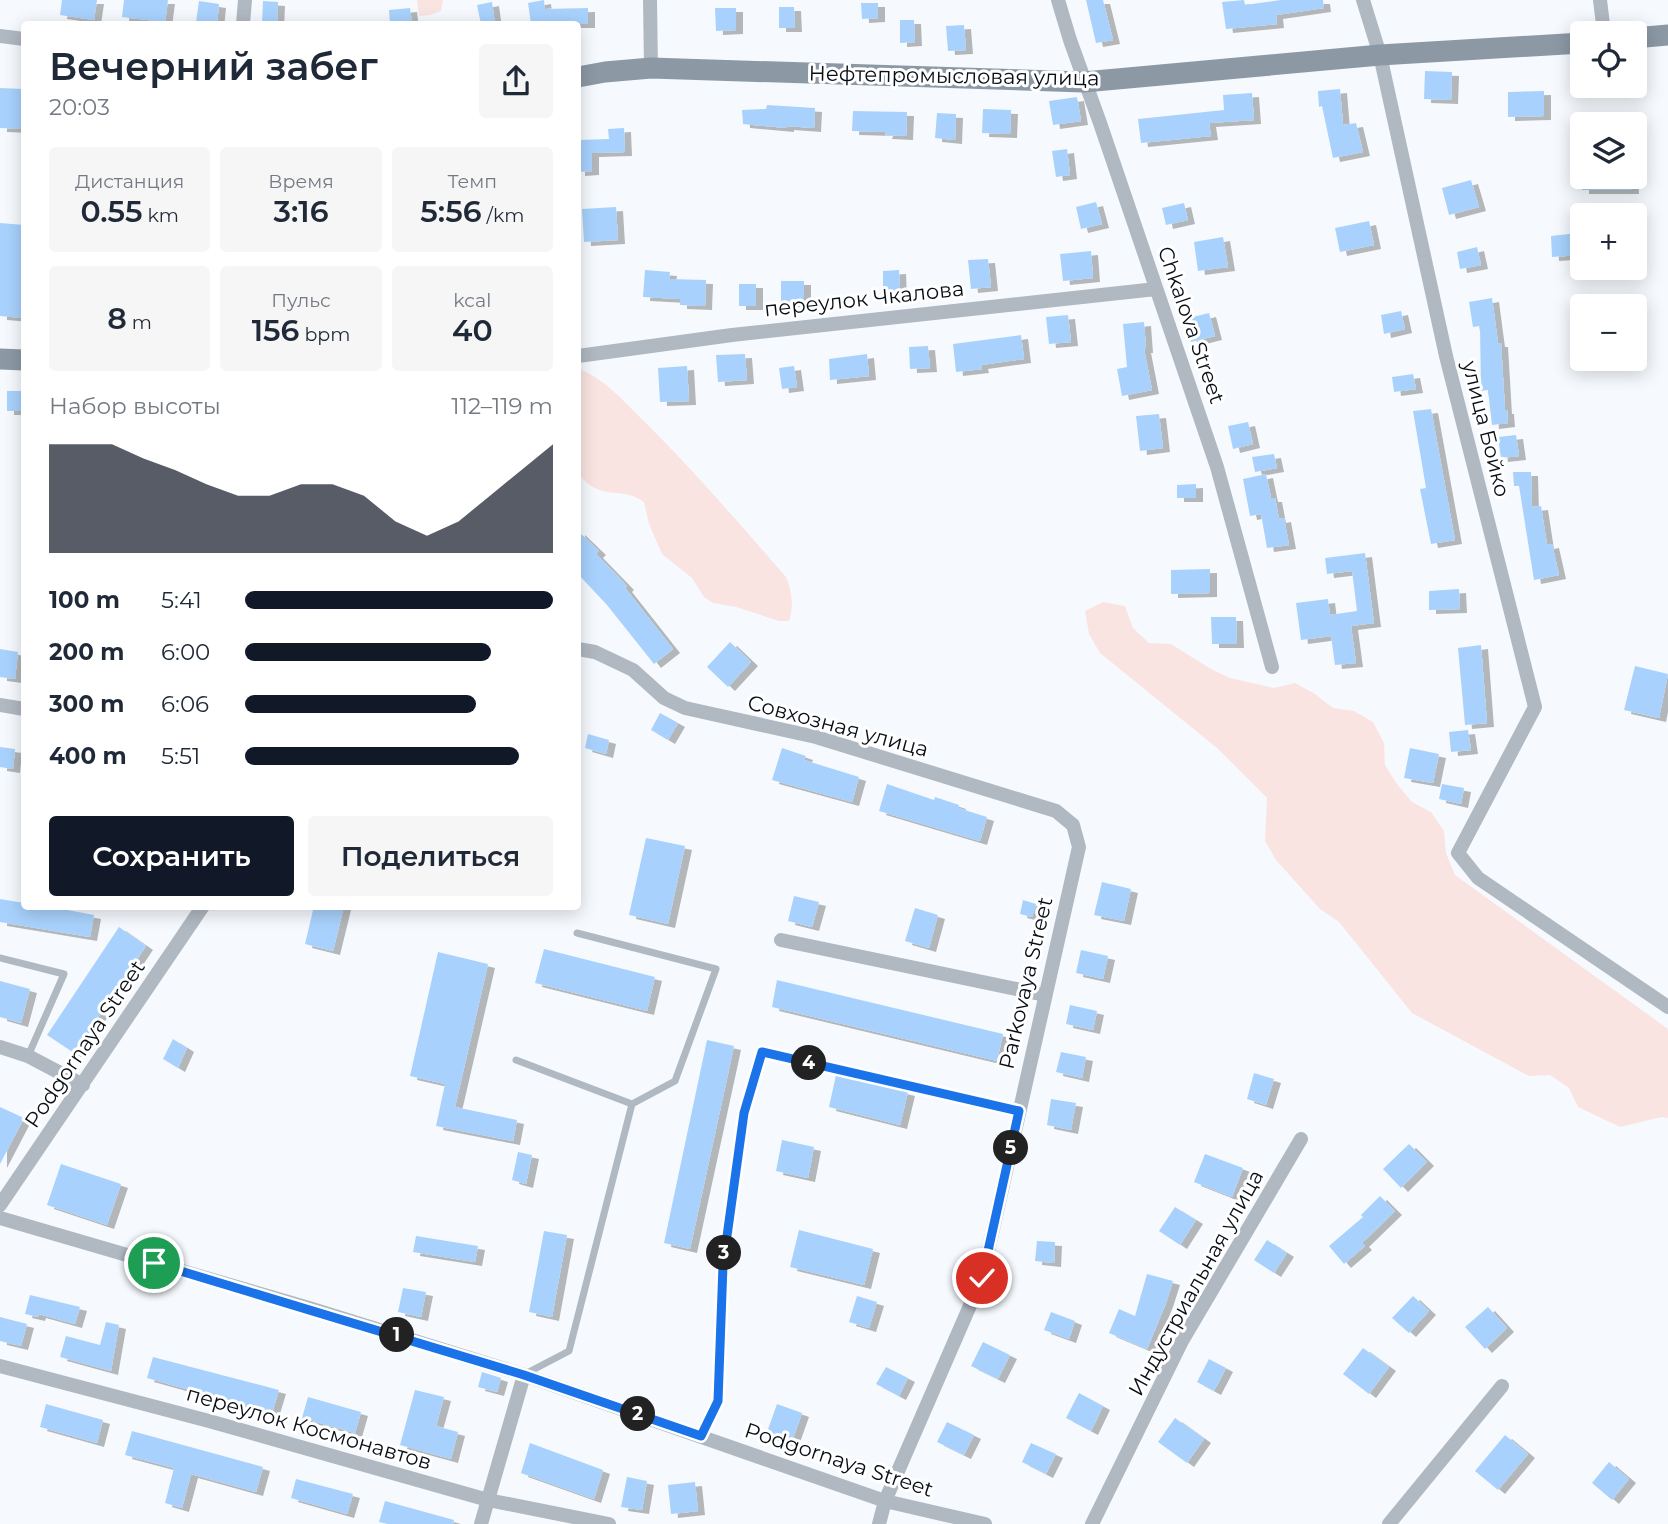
<!DOCTYPE html>
<html lang="ru">
<head>
<meta charset="utf-8">
<style>
  body { margin:0; font-family:Montserrat,sans-serif; background:#f6f6f7; color:#1f2937; height:100vh; display:flex; flex-direction:column; font-size:26px; white-space:nowrap }
  * { box-sizing:border-box; margin:0 }
  p { font-size:23px; color:#747a83 }
  .icon { flex:none; width:38px; height:38px; fill:none; stroke:currentColor; stroke-width:2; stroke-linecap:round; stroke-linejoin:round }
  .map { position:relative; flex:1; overflow:hidden }
  .panel { position:absolute; left:21px; top:21px; width:560px; height:889px; display:flex; flex-direction:column; background:#fff; border-radius:7px; box-shadow:0 4px 18px #0003 }
  .panel>* { flex:none }
  .fabs { position:absolute; left:1570px; top:21px; display:grid; gap:14px }
  .fabs a { display:grid; place-items:center; width:77px; height:77px; border-radius:7px; background:#fff; box-shadow:0 4px 18px #0003; font-size:35px }
  .pin { position:absolute; display:grid; place-items:center; width:60px; height:60px; color:#fff; margin:-30px; border:4px solid #fff; border-radius:50%; box-shadow:0 2px 7px #0007 }
  .km { position:absolute; width:35px; height:35px; margin:-18px; border-radius:50%; background:#222; color:#fff; font-size:19px; line-height:35px; text-align:center }
  .round { display:grid; place-items:center; flex:none; width:74px; height:74px; border-radius:7px; background:#f6f6f7 }
  .summary { display:flex; align-items:center; justify-content:space-between; height:119px; padding:0 28px }
  h1 { font-size:38px; font-weight:600; line-height:52px }
  .stats { display:grid; grid-template-columns:repeat(3,1fr); gap:10px; height:119px; padding:7px 28px }
  .stats div { display:grid; align-content:center; border-radius:7px; background:#f6f6f7; text-align:center }
  .stats b { font-size:30px; font-weight:600 }
  .stats small { font-size:19px; font-weight:400 }
  .stats p { font-size:19px }
  .chart { height:196px; padding:14px 28px }
  .chart p { display:flex; justify-content:space-between }
  .chart svg { width:100%; height:126px; margin-top:7px; fill:#111827; opacity:.7 }
  .action { display:flex; gap:14px; margin-top:auto; padding:14px 28px }
  .action a { flex:1; height:80px; border-radius:7px; background:#111827; color:#fff; font-size:28px; font-weight:600; line-height:80px; text-align:center }
  .action a+a { background:#f6f6f7; color:#1f2937 }
  ul { padding:0 28px; list-style:none; font-size:23px }
  li { display:grid; grid-template-columns:112px 84px 1fr; align-items:center; height:52px }
  li i { height:18px; border-radius:9px; background:#111827 }
  .map>svg:first-child { display:block }
  .green { fill:#fae4e2 }
  .building { fill:#a8d2fd; filter:url(#shadow) }
  .lines { fill:none; stroke-linecap:round; stroke-linejoin:round }
  .service { stroke:#b0b8c1; stroke-width:7 }
  .minor { stroke:#b0b8c1; stroke-width:14 }
  .secondary { stroke:#8c99a5; stroke-width:21 }
  .route-casing { stroke:#fff; stroke-width:14 }
  .route { stroke:#1a73e8; stroke-width:9 }
  .labels { text-anchor:middle; stroke-width:6; stroke-linejoin:round; paint-order:stroke }
  .street-label { font-size:21px; fill:#080e15; stroke:#fff }
</style>
</head>
<body>
<div class="map">
<svg width="1668" height="1524" viewBox="0 0 1668 1524">
  <defs>
    <filter id="shadow"><feDropShadow dx="7" dy="4" stdDeviation="0" flood-color="#0004"/></filter>
  </defs>
  <rect width="100%" height="100%" fill="#f6fafe"/>
  <!-- green -->
  <path class="green" d="M417 0H443L441 11 430 15 419 16Z
    M578 369C605 378 624 402 645 422 695 472 739 523 786 577 792 592 794 606 789 621H779L736 607 713 603 704 597 692 578 662 554 649 524 644 502C618 484 602 504 578 473Z
    M1103 602 1125 606 1133 628 1149 643 1171 644 1211 669 1230 678 1274 688 1295 683 1315 694 1333 708 1354 711 1373 722 1384 743 1385 765 1397 784 1412 802 1431 812 1444 831 1446 853 1455 875 1668 1029V1118L1662 1117 1620 1127 1578 1107 1569 1088 1550 1075 1529 1076 1412 1013 1339 922 1320 909 1276 860 1265 841 1267 798 1217 748 1100 653 1089 634 1085 611Z"/>
  <!-- building -->
  <path class="building" d="M62 0H97L94 20 60 15Z
    M124 0H168L165 22 122 17Z
    M544 0 545 9 588 8V24H531L528 3Z
    M1086 0H1103L1113 40 1096 43Z
    M1244 0 1245 5 1281 0H1323L1324 8 1276 15 1277 24 1226 29 1222 2Z
    M199 1 219 4 217 24 196 22Z
    M263 1 278 2 277 24H262Z
    M492 2 495 24H481L477 5Z
    M861 3H878V18L862 19Z
    M779 7H794L795 28H779Z
    M410 8 412 24H390L389 10Z
    M715 8H736V30L716 31Z
    M900 20H914L915 42 900 43Z
    M964 25 966 50 948 51 946 26Z
    M1425 71 1452 72 1451 100 1424 99Z
    M0 88 24 89V129L0 128Z
    M1340 89 1343 125 1356 123 1363 152 1333 158 1322 106 1319 107 1318 91Z
    M1544 91V116L1508 117V92Z
    M1252 93 1254 120 1209 123 1211 136 1141 143 1138 119 1224 110 1223 95Z
    M1077 97 1081 121 1053 125 1049 101Z
    M767 105 815 108 814 128 787 126V128L743 124 742 110 766 109Z
    M983 109 1011 110 1010 134 982 133Z
    M853 111 907 112 906 136 885 135 886 132 852 131Z
    M937 113 956 114 955 140 935 138Z
    M624 128 625 152 592 153V171L578 172V140L609 139 608 129Z
    M1067 149 1070 175 1056 177 1052 151Z
    M1582 177H1631L1632 190H1582Z
    M1471 180 1479 207 1449 215 1442 188Z
    M1096 202 1102 224 1081 229 1076 207Z
    M1184 203 1188 220 1166 225 1162 208Z
    M616 207 618 240 584 242 582 209Z
    M1369 221 1374 245 1340 252 1335 228Z
    M0 223 24 225V318L0 316Z
    M1578 233 1580 255 1552 257 1551 236Z
    M1223 237 1228 267 1198 271 1194 242Z
    M1477 247 1481 265 1460 269 1457 252Z
    M1091 251 1093 278 1063 281 1060 254Z
    M988 259 991 287 971 289 968 260Z
    M645 270 670 272 669 279 706 280 705 306 680 305V299L643 297Z
    M899 270 900 292 883 293V271Z
    M781 281H804V303H781Z
    M739 284H756V306H739Z
    M1492 298 1498 343H1501L1505 410H1507L1508 423 1492 425 1488 390 1481 391 1480 326 1473 327 1469 302Z
    M1401 311 1405 329 1384 334 1381 315Z
    M1209 313 1215 336 1191 342 1185 319Z
    M1068 315 1071 342 1049 344 1046 317Z
    M1144 322 1146 349H1144L1152 390 1122 396 1117 369 1127 367 1123 324Z
    M1021 335 1024 359 981 365 982 369 956 372 953 344Z
    M928 346 930 368 910 369 909 347Z
    M745 354 747 380 718 382 716 355Z
    M867 354 869 376 830 380 829 359Z
    M687 366 689 401 660 402 658 368Z
    M794 366 797 387 782 389 779 368Z
    M1413 374 1416 389 1394 392 1392 377Z
    M7 391H22V411H7Z
    M1431 409 1455 540 1431 544 1420 489 1426 488 1413 411Z
    M1159 414 1163 448 1140 451 1136 416Z
    M1248 422 1253 444 1233 449 1228 426Z
    M1516 435 1519 456 1501 458 1498 437Z
    M1274 454 1277 468 1255 472 1252 457Z
    M1513 472H1531L1532 507 1541 506 1547 545 1552 544 1559 575 1534 580 1519 486H1514Z
    M1266 474 1271 498H1275L1279 519 1284 518 1289 545 1267 548 1261 514 1250 516 1243 479Z
    M1196 484V498H1177V485Z
    M578 531 599 551 596 554 627 586 625 588 673 649 654 664 607 605 578 574Z
    M1365 553 1374 623 1351 626 1356 663 1335 665 1331 636 1301 640 1296 603 1328 599 1330 615 1357 611 1352 571 1327 574 1325 558Z
    M1210 569V593L1171 594V570Z
    M1459 589 1460 609 1429 610V591Z
    M1211 617H1236L1237 644H1212Z
    M730 642 751 662 728 687 707 667Z
    M1481 645 1487 723 1465 725 1458 648Z
    M0 649 18 652 15 679 0 677Z
    M1635 666 1668 674 1659 718 1624 710Z
    M660 713 678 723 668 740 651 730Z
    M1468 730 1471 750 1451 752 1449 732Z
    M588 734 609 740 606 754 585 748Z
    M0 747 15 749 13 769 0 767Z
    M782 748 806 756 804 760 859 777 852 802 772 780Z
    M1410 748 1439 754 1433 783 1404 778Z
    M887 784 934 800 935 797 959 805 958 808 987 817 980 841 879 811Z
    M1442 784 1464 788 1461 804 1439 799Z
    M646 838 685 846 668 924 629 915Z
    M1102 882 1131 889 1124 921 1094 915Z
    M794 896 819 902 812 927 788 921Z
    M0 899 24 903V906H46L94 915 90 937 0 922Z
    M1023 900 1036 904 1032 917 1020 914Z
    M314 906H344L333 951 305 944Z
    M915 908 938 915 929 948 905 941Z
    M119 927 146 946 74 1053 47 1035Z
    M544 949 655 977 647 1011 535 983Z
    M1081 950 1108 956 1103 979 1076 973Z
    M438 952 488 964 455 1107 517 1120 513 1141 436 1126 445 1084 410 1076Z
    M777 980 1003 1034 997 1061 772 1007Z
    M0 981 30 989 21 1023 0 1017Z
    M1070 1005 1097 1011 1093 1030 1066 1024Z
    M173 1039 187 1048 178 1068 163 1059Z
    M707 1040 734 1046 690 1249 664 1243Z
    M1061 1052 1086 1057 1082 1078 1056 1072Z
    M1254 1073 1274 1079 1266 1105 1247 1099Z
    M836 1075 908 1092 900 1125 829 1107Z
    M1051 1099 1076 1103 1071 1130 1047 1125Z
    M0 1107 24 1118 0 1164Z
    M782 1140 814 1147 808 1178 776 1171Z
    M1409 1144 1427 1162 1401 1188 1383 1169Z
    M518 1152 532 1155 526 1184 512 1180Z
    M1205 1154 1243 1168 1232 1197 1194 1182Z
    M61 1164 121 1184 107 1225 47 1205Z
    M1380 1196 1395 1211 1362 1243 1365 1246 1344 1264 1329 1246 1363 1217 1361 1215Z
    M1175 1207 1196 1220 1180 1245 1159 1231Z
    M799 1230 873 1249 864 1285 790 1267Z
    M544 1231 567 1235 552 1317 529 1312Z
    M416 1236 478 1246 475 1262 413 1252Z
    M1267 1240 1287 1253 1274 1273 1254 1260Z
    M1037 1241 1055 1242 1054 1263 1035 1261Z
    M1147 1274 1173 1281 1166 1303 1147 1349 1109 1333 1119 1309 1135 1316Z
    M403 1288 426 1292 421 1317 398 1312Z
    M30 1295 80 1307 75 1324 39 1314 38 1317 25 1314Z
    M857 1296 877 1302 869 1328 849 1322Z
    M1413 1296 1429 1311 1409 1333 1392 1318Z
    M1488 1307 1507 1328 1485 1349 1465 1327Z
    M1051 1312 1075 1321 1069 1339 1044 1330Z
    M0 1317 27 1324 21 1346 0 1341Z
    M106 1322 119 1325 111 1371 60 1357 66 1336 100 1345Z
    M983 1342 1010 1355 998 1379 971 1366Z
    M1363 1348 1389 1367 1369 1394 1343 1374Z
    M153 1357 279 1390 272 1413 147 1378Z
    M1209 1359 1226 1368 1214 1391 1197 1382Z
    M886 1367 908 1378 899 1396 876 1384Z
    M482 1372 501 1378 497 1392 478 1387Z
    M415 1390 444 1397 436 1426 458 1432 451 1459 400 1445Z
    M1079 1393 1103 1406 1091 1431 1066 1418Z
    M308 1397 361 1412 355 1433 302 1418Z
    M46 1404 103 1420 97 1443 40 1427Z
    M777 1404 802 1413 791 1444 766 1435Z
    M1175 1418 1204 1439 1187 1463 1158 1442Z
    M947 1422 974 1435 964 1455 937 1442Z
    M132 1431 263 1467 256 1492 191 1474 182 1508 165 1503 174 1468 125 1455Z
    M1505 1435 1528 1454 1498 1490 1475 1471Z
    M530 1443 603 1470 594 1499 521 1473Z
    M1031 1443 1056 1454 1046 1474 1022 1462Z
    M1609 1462 1629 1479 1612 1500 1592 1483Z
    M627 1477 647 1481 642 1510 621 1507Z
    M296 1479 353 1494 347 1514 291 1498Z
    M695 1482 698 1511 671 1514 668 1485Z
    M385 1501 454 1520 453 1524H388L379 1522Z"/>
  <g class="lines">
    <!-- service -->
    <path class="service" d="M577 933 716 969 675 1081 632 1104
      M0 958 64 974 28 1056
      M516 1060 632 1104 569 1351 525 1374
      M701 1436 718 1401 723 1265 744 1113 762 1052 1019 1111"/>
    <!-- minor -->
    <path class="minor" d="M650 0 651 68
      M1058 0 1070 40 1100 123 1217 467 1272 667
      M1363 0 1380 55 1446 356 1535 707 1458 853 1478 878 1668 1007
      M1600 0 1604 33
      M243 24 245 0
      M0 36 24 39
      M578 356 732 335 1156 289
      M578 649 595 652 633 670 664 698 685 708 816 737 1056 811 1073 825 1079 847 982 1278 885 1501 879 1524
      M0 705 24 709
      M781 940 1045 995
      M0 1047 28 1056 83 1085
      M0 1205 203 906
      M0 1218 309 1308 524 1375 885 1501 985 1524
      M0 1366 209 1421 488 1500 609 1524
      M481 1524 524 1375
      M1092 1524 1182 1341 1301 1139
      M1389 1524 1502 1386"/>
    <!-- secondary -->
    <path class="secondary" d="M1634 38 1668 35
      M578 77 605 72 651 68 1084 82 1380 55 1582 43
      M0 359 24 360"/>
  </g>
  <g class="lines">
    <!-- route casing -->
    <g class="route-casing">
      <path id="route" d="M154 1263 524 1375 701 1436 718 1401 723 1265 744 1113 762 1052 1019 1111 982 1278"/>
    </g>
    <!-- route -->
    <use href="#route" class="route"/>
  </g>
  <g class="labels">
    <!-- street labels -->
    <g class="street-label">
      <text transform="translate(954 76) rotate(1)" y="7">Нефтепромысловая улица</text>
      <text transform="translate(864 299) rotate(-6)" y="7">переулок Чкалова</text>
      <text transform="translate(1191 325) rotate(71)" y="7">Chkalova Street</text>
      <text transform="translate(1486 429) rotate(76)" y="7">улица Бойко</text>
      <text transform="translate(838 726) rotate(15)" y="7">Совхозная улица</text>
      <text transform="translate(1026 983) rotate(-77)" y="7">Parkovaya Street</text>
      <text transform="translate(85 1044) rotate(-56)" y="7">Podgornaya Street</text>
      <text transform="translate(1196 1283) rotate(-61)" y="7">Индустриальная улица</text>
      <text transform="translate(309 1428) rotate(16)" y="7">переулок Космонавтов</text>
      <text transform="translate(839 1460) rotate(18)" y="7">Podgornaya Street</text>
    </g>
  </g>
</svg>
<div class="fabs">
<a><svg class="icon" aria-label="locate" viewBox="0 0 24 24"><circle cx="12" cy="12" r="6"/><path d="M12 2v4M12 18v4M2 12h4M18 12h4"/></svg></a>
<a><svg class="icon" aria-label="layers" viewBox="0 0 24 24"><path d="M12 4l9 5-9 5-9-5zM3 14l9 5 9-5"/></svg></a>
<a>+</a>
<a>−</a>
</div>
<div class="pin" style="left:154px;top:1263px;background:#1e9e55"><svg class="icon" aria-label="arrive" viewBox="0 0 24 24"><path d="M6 21V4h12l-3 4 3 4H6"/></svg></div>
<div class="pin" style="left:982px;top:1278px;background:#d93025"><svg class="icon" aria-label="check" viewBox="0 0 24 24"><path d="M5 12l5 5 9-10"/></svg></div>
<b class="km" style="left:397px;top:1335px">1</b>
<b class="km" style="left:638px;top:1414px">2</b>
<b class="km" style="left:724px;top:1253px">3</b>
<b class="km" style="left:809px;top:1063px">4</b>
<b class="km" style="left:1011px;top:1148px">5</b>
<section class="panel">
<div class="summary"><div><h1>Вечерний забег</h1><p>20:03</p></div><a class="round"><svg class="icon" aria-label="share" viewBox="0 0 24 24"><path d="M12 15V3M7 8l5-5 5 5M5 13v7h14v-7"/></svg></a></div>
<div class="stats">
<div><p>Дистанция</p><b>0.55<small> km</small></b></div>
<div><p>Время</p><b>3:16</b></div>
<div><p>Темп</p><b>5:56<small> /km</small></b></div>
</div>
<div class="stats">
<div><b>8<small> m</small></b></div>
<div><p>Пульс</p><b>156<small> bpm</small></b></div>
<div><p>kcal</p><b>40</b></div>
</div>
<div class="chart"><p><span>Набор высоты</span>112–119 m</p>
<svg viewBox="0 0 160 44" preserveAspectRatio="none"><path d="M0 44V6L10 6L20 6L30 11L40 15L50 20L60 24L70 24L80 20L90 20L100 24L110 33L120 38L130 33L140 24L150 15L160 6V44z"/></svg>
</div>
<ul>
<li><b>100 m</b>5:41<i style="width:100%"></i></li>
<li><b>200 m</b>6:00<i style="width:80%"></i></li>
<li><b>300 m</b>6:06<i style="width:75%"></i></li>
<li><b>400 m</b>5:51<i style="width:89%"></i></li>
</ul>
<div class="action"><a>Сохранить</a><a>Поделиться</a></div>
</section>
</div>
</body>
</html>
